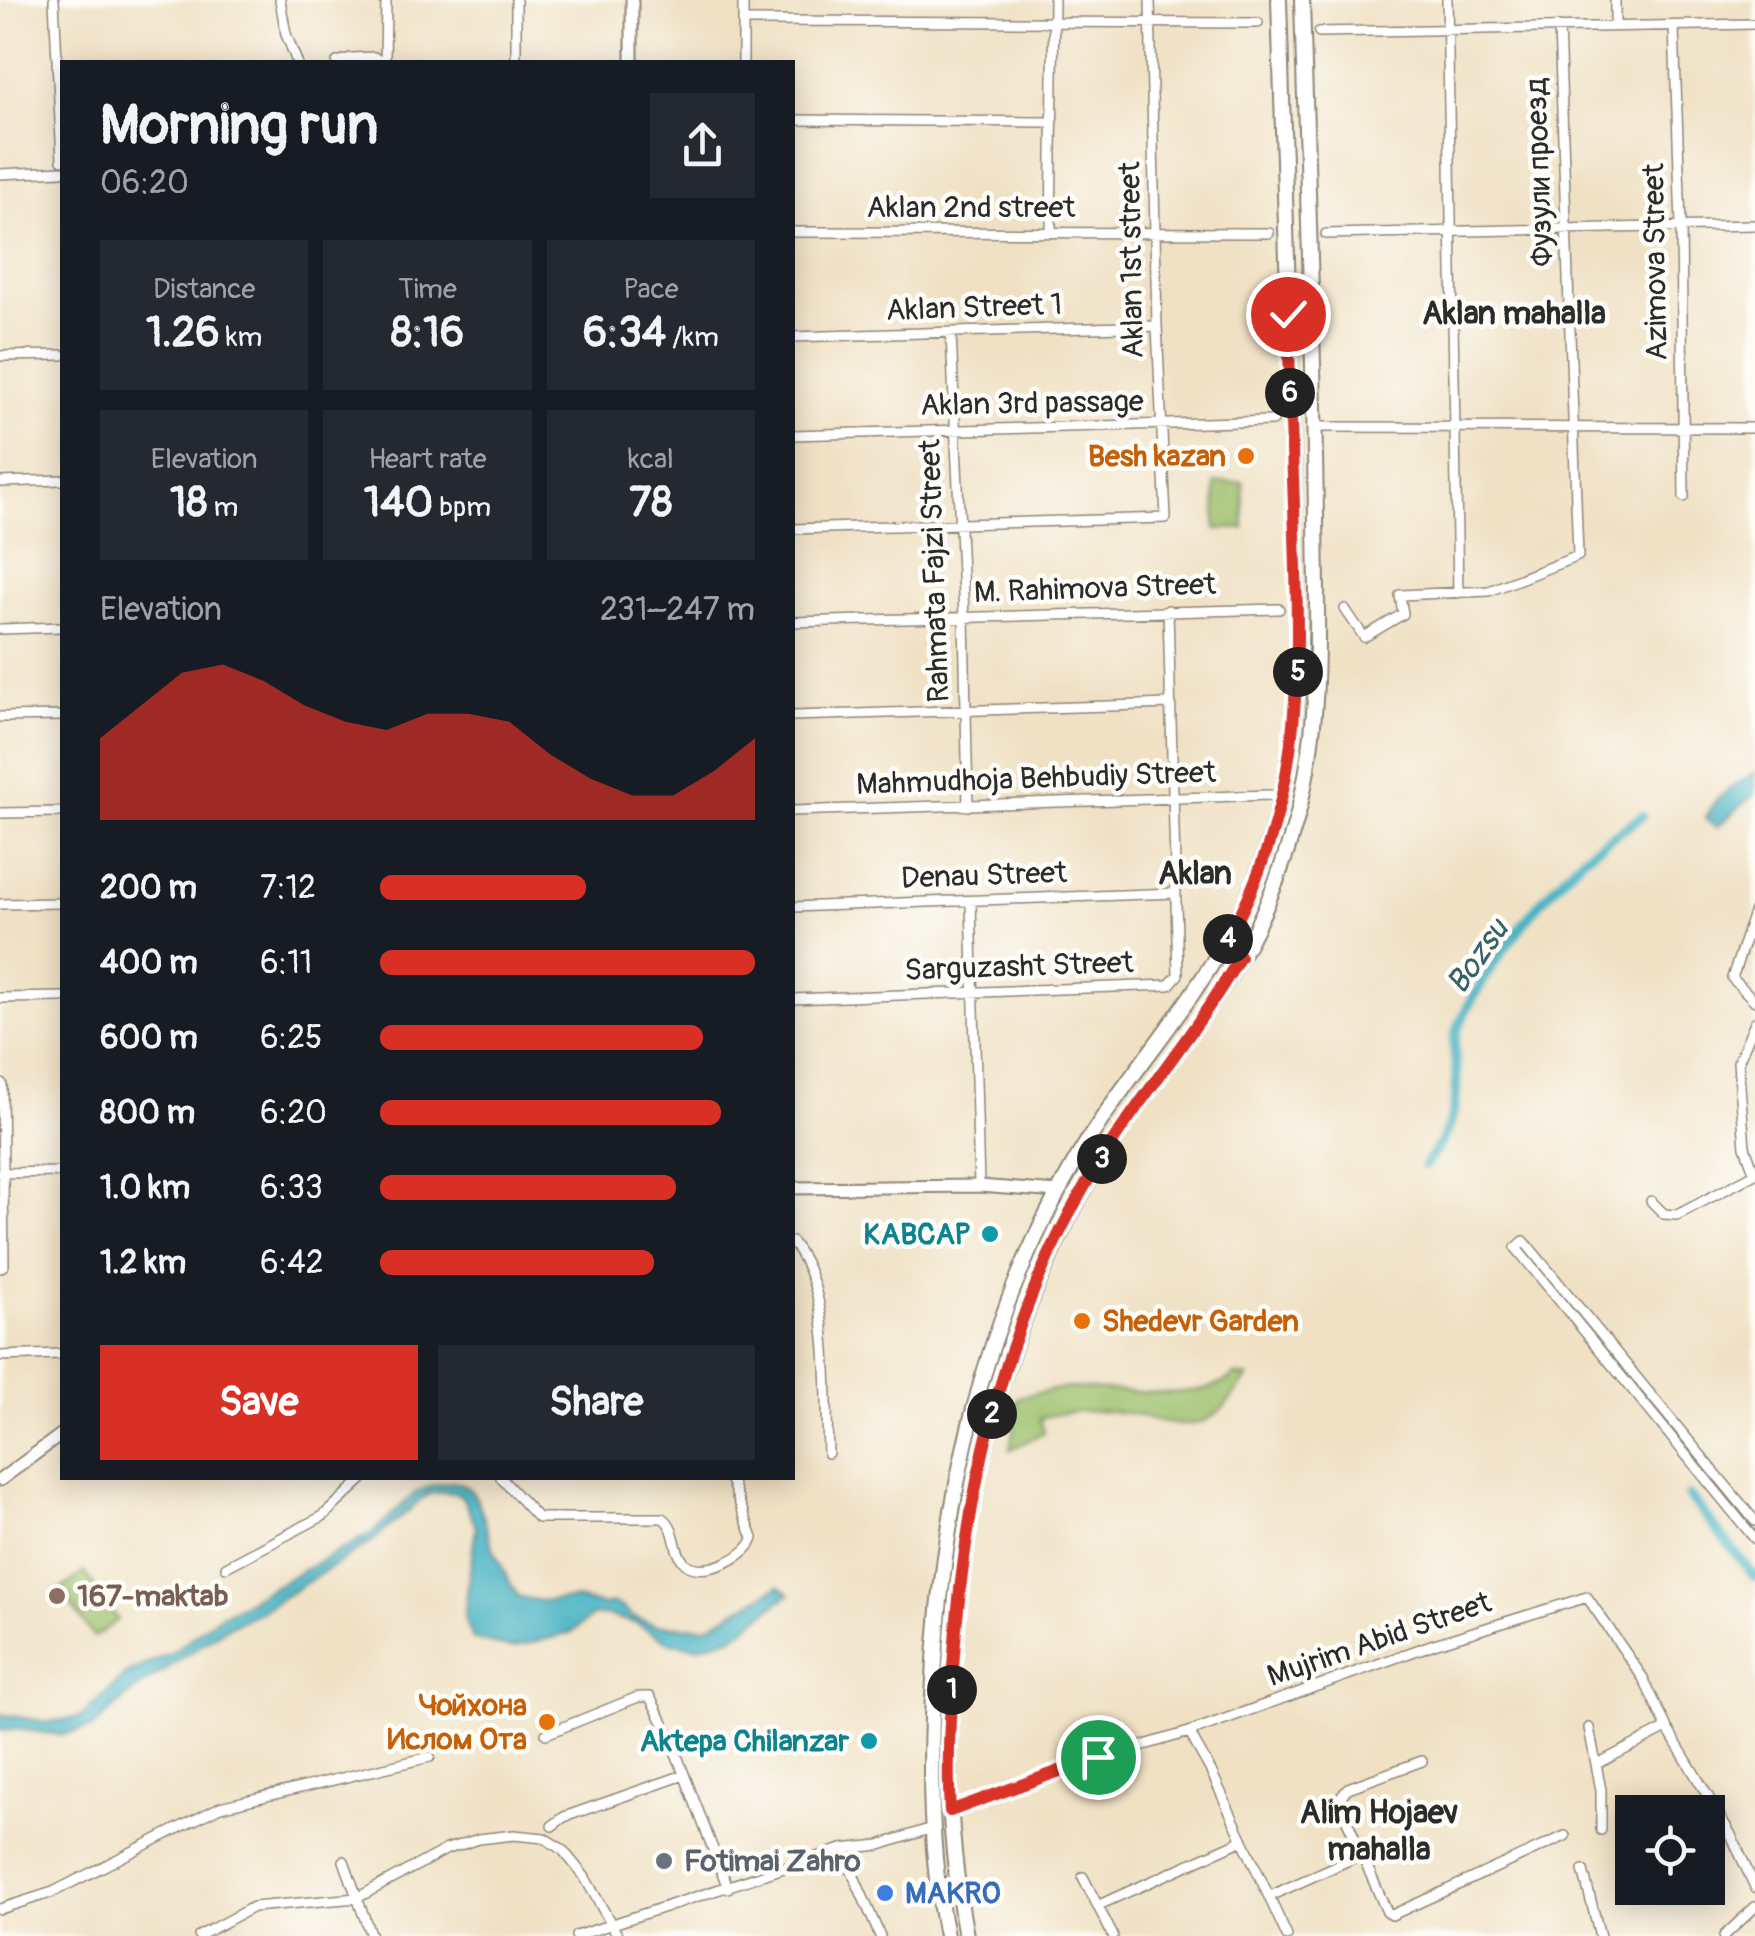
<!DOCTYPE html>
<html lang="en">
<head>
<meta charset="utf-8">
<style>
  body { margin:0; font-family:Pangolin,sans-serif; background:#242831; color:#f1f3f6; height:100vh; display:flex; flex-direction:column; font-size:38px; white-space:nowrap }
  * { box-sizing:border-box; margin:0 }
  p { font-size:32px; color:#9ea1a6 }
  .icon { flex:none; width:55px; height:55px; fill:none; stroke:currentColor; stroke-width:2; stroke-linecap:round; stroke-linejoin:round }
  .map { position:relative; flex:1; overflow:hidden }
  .details { position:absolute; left:60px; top:60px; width:735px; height:1420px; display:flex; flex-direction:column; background:#171b24; border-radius:0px; box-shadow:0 5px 25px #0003 }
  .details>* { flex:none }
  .buttons { position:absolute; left:1615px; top:1795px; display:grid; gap:20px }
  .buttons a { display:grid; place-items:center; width:110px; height:110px; border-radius:0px; background:#171b24; box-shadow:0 5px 25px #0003; font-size:50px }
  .pin { position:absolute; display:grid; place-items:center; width:85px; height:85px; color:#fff; margin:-42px; border:5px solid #fff; border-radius:50%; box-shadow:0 2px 10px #0007 }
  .km { position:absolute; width:50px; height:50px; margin:-25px; border-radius:50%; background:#222; color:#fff; font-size:28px; line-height:50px; text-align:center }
  .round { display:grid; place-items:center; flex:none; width:105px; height:105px; border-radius:0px; background:#242831 }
  .head { display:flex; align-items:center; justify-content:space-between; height:170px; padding:0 40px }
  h1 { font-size:55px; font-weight:700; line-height:75px }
  .figures { display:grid; grid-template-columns:repeat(3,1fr); gap:15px; height:170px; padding:10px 40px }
  .figures div { display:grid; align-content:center; border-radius:0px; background:#242831; text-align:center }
  .figures b { font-size:42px; font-weight:700 }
  .figures small { font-size:28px; font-weight:400 }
  .figures p { font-size:28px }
  .chart { height:280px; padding:20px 40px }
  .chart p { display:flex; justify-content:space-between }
  .chart svg { width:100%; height:180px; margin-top:10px; fill:#d93025; opacity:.7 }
  .cta { display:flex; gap:20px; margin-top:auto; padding:20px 40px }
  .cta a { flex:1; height:115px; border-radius:0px; background:#d93025; color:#fff; font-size:40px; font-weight:700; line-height:115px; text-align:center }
  .cta a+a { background:#242831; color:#f1f3f6 }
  ul { padding:0 40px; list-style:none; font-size:32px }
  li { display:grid; grid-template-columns:160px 120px 1fr; align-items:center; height:75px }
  li i { height:25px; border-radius:12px; background:#d93025 }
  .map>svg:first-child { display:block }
  .green { fill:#9dc06a; stroke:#64764a; stroke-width:2.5 }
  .water { fill:#46b3c3; stroke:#386f77; stroke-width:2.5 }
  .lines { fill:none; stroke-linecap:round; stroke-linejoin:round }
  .canal { stroke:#46b3c3; stroke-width:10 }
  .street-casing { stroke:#8e8678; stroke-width:12 }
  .secondary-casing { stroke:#8e8678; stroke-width:15 }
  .primary-casing { stroke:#8e8678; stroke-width:18 }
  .street { stroke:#fff; stroke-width:9 }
  .secondary { stroke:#fff; stroke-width:11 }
  .primary { stroke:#fff; stroke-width:14 }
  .route-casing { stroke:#fff; stroke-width:20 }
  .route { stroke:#d93025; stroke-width:12 }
  .food-dot { fill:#e8710a; stroke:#fdfcf7; stroke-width:4 }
  .culture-dot { fill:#0f9aa8; stroke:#fdfcf7; stroke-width:4 }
  .education-dot { fill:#8d6e63; stroke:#fdfcf7; stroke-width:4 }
  .worship-dot { fill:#6b7280; stroke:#fdfcf7; stroke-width:4 }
  .shop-dot { fill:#3f7fe0; stroke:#fdfcf7; stroke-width:4 }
  .labels { text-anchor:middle; stroke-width:9; stroke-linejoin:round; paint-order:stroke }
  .street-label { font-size:30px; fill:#2b2b2b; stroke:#fdfcf7 }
  .food-label { font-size:30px; font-weight:bold; fill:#c56008; stroke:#fdfcf7; text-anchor:end }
  .culture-label { font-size:30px; font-weight:bold; fill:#0d838f; stroke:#fdfcf7; text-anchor:end }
  .education-label { font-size:30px; font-weight:bold; fill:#785e54; stroke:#fdfcf7; text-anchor:start }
  .worship-label { font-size:30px; font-weight:bold; fill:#5b616d; stroke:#fdfcf7; text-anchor:start }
  .shop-label { font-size:30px; font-weight:bold; fill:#366cbe; stroke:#fdfcf7; text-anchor:start }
  .neighbourhood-label { font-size:32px; font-weight:bold; fill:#2b2b2b; stroke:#fdfcf7 }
  .water-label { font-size:32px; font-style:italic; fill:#366168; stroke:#fdfcf7 }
</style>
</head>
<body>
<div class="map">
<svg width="1755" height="1936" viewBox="0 0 1755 1936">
  <rect width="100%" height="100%" fill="#fdfcf7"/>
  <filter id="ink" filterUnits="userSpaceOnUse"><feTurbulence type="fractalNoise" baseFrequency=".01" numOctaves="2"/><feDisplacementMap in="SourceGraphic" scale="20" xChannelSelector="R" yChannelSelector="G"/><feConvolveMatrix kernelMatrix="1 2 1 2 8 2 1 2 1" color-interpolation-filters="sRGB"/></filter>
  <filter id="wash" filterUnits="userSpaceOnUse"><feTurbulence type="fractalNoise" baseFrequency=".0048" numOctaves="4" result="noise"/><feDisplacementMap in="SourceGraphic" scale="40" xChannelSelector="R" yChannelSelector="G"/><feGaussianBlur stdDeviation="2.25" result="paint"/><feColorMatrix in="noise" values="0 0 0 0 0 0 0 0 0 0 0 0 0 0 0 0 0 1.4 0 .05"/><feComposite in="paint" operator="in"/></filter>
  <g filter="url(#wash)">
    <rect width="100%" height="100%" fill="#f0e1c4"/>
    <!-- green -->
    <path class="green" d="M1243 482 1244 528 1216 529 1215 483Z
      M1235 1375 1248 1377C1235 1393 1224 1413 1204 1421 1178 1432 1152 1417 1127 1413 1102 1410 1063 1409 1040 1419L1044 1432 1010 1450 1018 1397C1035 1394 1055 1388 1073 1388 1115 1389 1203 1404 1235 1375Z
      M84 1572 118 1620 94 1637 60 1590Z"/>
    <!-- water -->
    <path class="water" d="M1755 772V794L1717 827 1705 819C1713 797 1736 784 1755 772Z
      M452 1482C481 1483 484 1525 492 1546 499 1563 509 1580 517 1596L540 1601 575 1599 604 1605 611 1603 622 1607 632 1617 656 1625 706 1627 779 1586 789 1594 734 1636 696 1647 671 1643 635 1623 605 1615 592 1616 571 1633 511 1648 473 1639 464 1617 476 1526 462 1496C450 1490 440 1492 428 1494L370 1543 261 1611 222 1630 129 1695 92 1728 61 1735 15 1729 0 1730V1714L49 1722 81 1717 127 1673 173 1652 216 1618 372 1533 415 1493 433 1485Z"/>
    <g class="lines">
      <!-- canal -->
      <path class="canal" d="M1425 1165C1448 1136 1459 1110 1456 1073 1455 1058 1452 1043 1458 1028 1481 974 1533 907 1574 866 1593 846 1621 832 1642 816
        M1689 1496 1755 1577"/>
    </g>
  </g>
  <g filter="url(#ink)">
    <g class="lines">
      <!-- street casing -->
      <g class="street-casing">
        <path id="street" d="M54 0 62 160
          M280 0 286 34 297 62
          M516 0V62
          M743 0V62
          M1447 0 1458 593
          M1615 0V26
          M743 21 1258 23
          M1674 26 1681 226 1684 497
          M1319 32 1755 24
          M337 62 351 58 374 57 381 62
          M385 62 386 0
          M792 120 1051 122
          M0 174 62 171
          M792 232 1269 233
          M1051 232 1054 0
          M1326 234 1755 225
          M951 334 964 617 968 806
          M792 337 1157 326
          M0 356 62 355
          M1315 427 1755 428
          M792 435 1273 421
          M0 482 62 480
          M792 529 1166 518 1157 326 1150 0
          M1345 609 1364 637 1403 614 1400 595 1489 591 1578 556 1559 27
          M792 622 1279 609
          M0 629 62 627
          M792 716 1171 704
          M0 717 62 716
          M792 811 1269 795 1282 798
          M0 813 62 812
          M971 902 979 1186
          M0 904 62 903
          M792 907 1176 893
          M1755 910 1732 978 1755 1001
          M0 998 62 997
          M792 999 1169 985 1178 975 1168 610
          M0 1173 62 1172
          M1755 1174 1745 1147 1738 1062 1755 1022
          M1651 1201 1664 1214 1677 1215 1755 1174
          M792 1242C834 1293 825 1391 828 1453
          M0 1268 4 1265 2 1084
          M0 1356 62 1354
          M501 1478 538 1518H663C678 1529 672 1549 684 1562 699 1580 749 1557 753 1538L730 1478
          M1755 1521 1524 1241 1516 1248 1755 1539
          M226 1567 323 1516 364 1478
          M1589 1728 1601 1790V1830
          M1189 1732 1211 1771 1287 1936
          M546 1734 638 1697H650L667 1730 728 1888
          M1422 1761 1348 1788 1338 1800 1387 1912 1392 1915 1565 1836
          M1597 1764 1667 1728
          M951 1811 1073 1766 1189 1732 1434 1644 1587 1597 1643 1678 1667 1728 1730 1833 1755 1887
          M552 1826 564 1817 684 1775
          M842 1849 880 1936
          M344 1861 371 1936
          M1583 1870 1600 1936
          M1083 1877 1113 1936
          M1270 1896 1360 1855
          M1099 1905 1243 1840
          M0 1909 53 1892 220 1807 430 1757
          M199 1936 253 1907 357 1898 447 1849 479 1839 514 1835 544 1838 562 1849 584 1876 618 1936
          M576 1936 842 1849 880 1845 932 1828
          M1724 1936 1755 1907"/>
      </g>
      <!-- secondary casing -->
      <g class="secondary-casing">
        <path id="secondary" d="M632 62V0
          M792 1188 979 1186 1058 1192
          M0 1480 62 1434"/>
      </g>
      <!-- primary casing -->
      <g class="primary-casing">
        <path id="primary" d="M946 1936C930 1857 929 1776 933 1696 941 1508 979 1326 1075 1162 1114 1094 1166 1036 1208 970 1272 873 1296 763 1299 648L1279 0
          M966 1936C919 1686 967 1380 1100 1162 1134 1106 1175 1057 1211 1004 1250 949 1278 886 1296 821 1323 721 1317 620 1316 518 1314 345 1307 173 1302 0"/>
      </g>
      <!-- street -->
      <use href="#street" class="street"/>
      <!-- secondary -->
      <use href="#secondary" class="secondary"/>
      <!-- primary -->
      <use href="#primary" class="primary"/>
    </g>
  </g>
  <g class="lines" filter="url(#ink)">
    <!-- route casing -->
    <g class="route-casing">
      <path id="route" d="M1098 1757 950 1811C947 1764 950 1715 953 1667 964 1501 999 1336 1083 1189 1130 1108 1193 1038 1240 957L1234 947 1223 948C1302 806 1300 691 1295 534 1292 461 1290 387 1288 314"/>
    </g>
    <!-- route -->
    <use href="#route" class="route"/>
  </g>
  <!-- markers -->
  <g class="food-dot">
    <circle cx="1246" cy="456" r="10"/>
    <circle cx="1082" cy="1321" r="10"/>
    <circle cx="547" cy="1722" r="10"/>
  </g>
  <g class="culture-dot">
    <circle cx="990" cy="1234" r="10"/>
    <circle cx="869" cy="1741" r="10"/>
  </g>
  <circle class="education-dot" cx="57" cy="1596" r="10"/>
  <circle class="worship-dot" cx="664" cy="1861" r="10"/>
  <circle class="shop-dot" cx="885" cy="1893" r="10"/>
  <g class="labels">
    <!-- street labels -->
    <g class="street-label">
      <text transform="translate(1539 172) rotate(-92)" y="10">Фузули проезд</text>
      <text x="971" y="217">Аklаn 2nd street</text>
      <text transform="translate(1131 260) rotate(-91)" y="10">Aklan 1st street</text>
      <text transform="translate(1655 262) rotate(-91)" y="10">Azimova Street</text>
      <text transform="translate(974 307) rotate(-2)" y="10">Аklаn Street 1</text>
      <text transform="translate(1032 403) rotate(-1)" y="10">Аklаn 3rd passage</text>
      <text transform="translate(934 571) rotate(-92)" y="10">Rahmata Fajzi Street</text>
      <text transform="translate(1095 588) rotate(-2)" y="10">M. Rahimova Street</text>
      <text transform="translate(1036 778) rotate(-2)" y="10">Mahmudhoja Behbudiy Street</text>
      <text transform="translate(984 875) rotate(-2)" y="10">Denau Street</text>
      <text transform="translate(1019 966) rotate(-2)" y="10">Sarguzasht Street</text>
      <text transform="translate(1379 1639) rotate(-19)" y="10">Mujrim Abid Street</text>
    </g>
    <!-- food labels -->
    <g class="food-label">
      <text x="1226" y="466">Besh kazan</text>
      <text x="1102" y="1331" text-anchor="start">Shedevr Garden</text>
      <text x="527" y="1715">Чойхона<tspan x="527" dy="34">Ислом Ота</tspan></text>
    </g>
    <!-- culture labels -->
    <g class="culture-label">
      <text x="970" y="1244">КАВСАР</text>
      <text x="849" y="1751">Aktepa Chilanzar</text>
    </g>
    <!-- education labels -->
    <g class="education-label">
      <text x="77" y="1606">167-maktab</text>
    </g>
    <!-- worship labels -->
    <g class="worship-label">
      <text x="684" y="1871">Fotimai Zahro</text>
    </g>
    <!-- shop labels -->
    <g class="shop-label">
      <text x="905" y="1903">MAKRO</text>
    </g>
    <!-- neighbourhood labels -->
    <g class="neighbourhood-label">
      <text x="1514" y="324">Aklan mahalla</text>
      <text x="1195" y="884">Aklan</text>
      <text x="1379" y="1823">Alim Hojaev<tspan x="1379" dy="37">mahalla</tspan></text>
    </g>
    <!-- water labels -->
    <g class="water-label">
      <text transform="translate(1477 956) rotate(-55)" y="11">Bozsu</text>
    </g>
  </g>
</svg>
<div class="buttons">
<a><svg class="icon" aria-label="locate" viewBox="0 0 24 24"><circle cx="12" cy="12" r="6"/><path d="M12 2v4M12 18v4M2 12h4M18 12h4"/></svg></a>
</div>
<div class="pin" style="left:1098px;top:1757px;background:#1e9e55"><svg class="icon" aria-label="arrive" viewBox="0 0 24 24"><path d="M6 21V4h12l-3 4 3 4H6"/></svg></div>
<div class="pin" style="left:1288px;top:314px;background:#d93025"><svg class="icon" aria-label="check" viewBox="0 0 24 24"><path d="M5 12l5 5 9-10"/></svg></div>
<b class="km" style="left:952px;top:1690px">1</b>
<b class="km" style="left:992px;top:1414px">2</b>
<b class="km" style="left:1102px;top:1159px">3</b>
<b class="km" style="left:1228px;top:939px">4</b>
<b class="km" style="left:1298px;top:672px">5</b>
<b class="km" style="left:1290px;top:393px">6</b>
<section class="details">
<div class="head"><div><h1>Morning run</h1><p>06:20</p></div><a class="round"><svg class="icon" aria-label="share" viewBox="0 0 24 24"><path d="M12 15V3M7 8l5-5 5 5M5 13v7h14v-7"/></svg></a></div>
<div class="figures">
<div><p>Distance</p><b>1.26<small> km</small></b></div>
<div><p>Time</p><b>8:16</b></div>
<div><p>Pace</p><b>6:34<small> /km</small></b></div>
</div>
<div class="figures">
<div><p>Elevation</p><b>18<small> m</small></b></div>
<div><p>Heart rate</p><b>140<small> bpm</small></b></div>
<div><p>kcal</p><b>78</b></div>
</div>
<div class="chart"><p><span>Elevation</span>231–247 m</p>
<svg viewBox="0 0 160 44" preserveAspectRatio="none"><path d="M0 44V24L10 16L20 8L30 6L40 10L50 16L60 20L70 22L80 18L90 18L100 20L110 28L120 34L130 38L140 38L150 32L160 24V44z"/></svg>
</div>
<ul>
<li><b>200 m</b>7:12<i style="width:55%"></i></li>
<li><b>400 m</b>6:11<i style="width:100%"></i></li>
<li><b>600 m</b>6:25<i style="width:86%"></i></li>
<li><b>800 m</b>6:20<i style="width:91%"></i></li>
<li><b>1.0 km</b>6:33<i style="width:79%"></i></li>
<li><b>1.2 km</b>6:42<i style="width:73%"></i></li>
</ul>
<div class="cta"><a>Save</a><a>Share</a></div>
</section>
</div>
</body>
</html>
